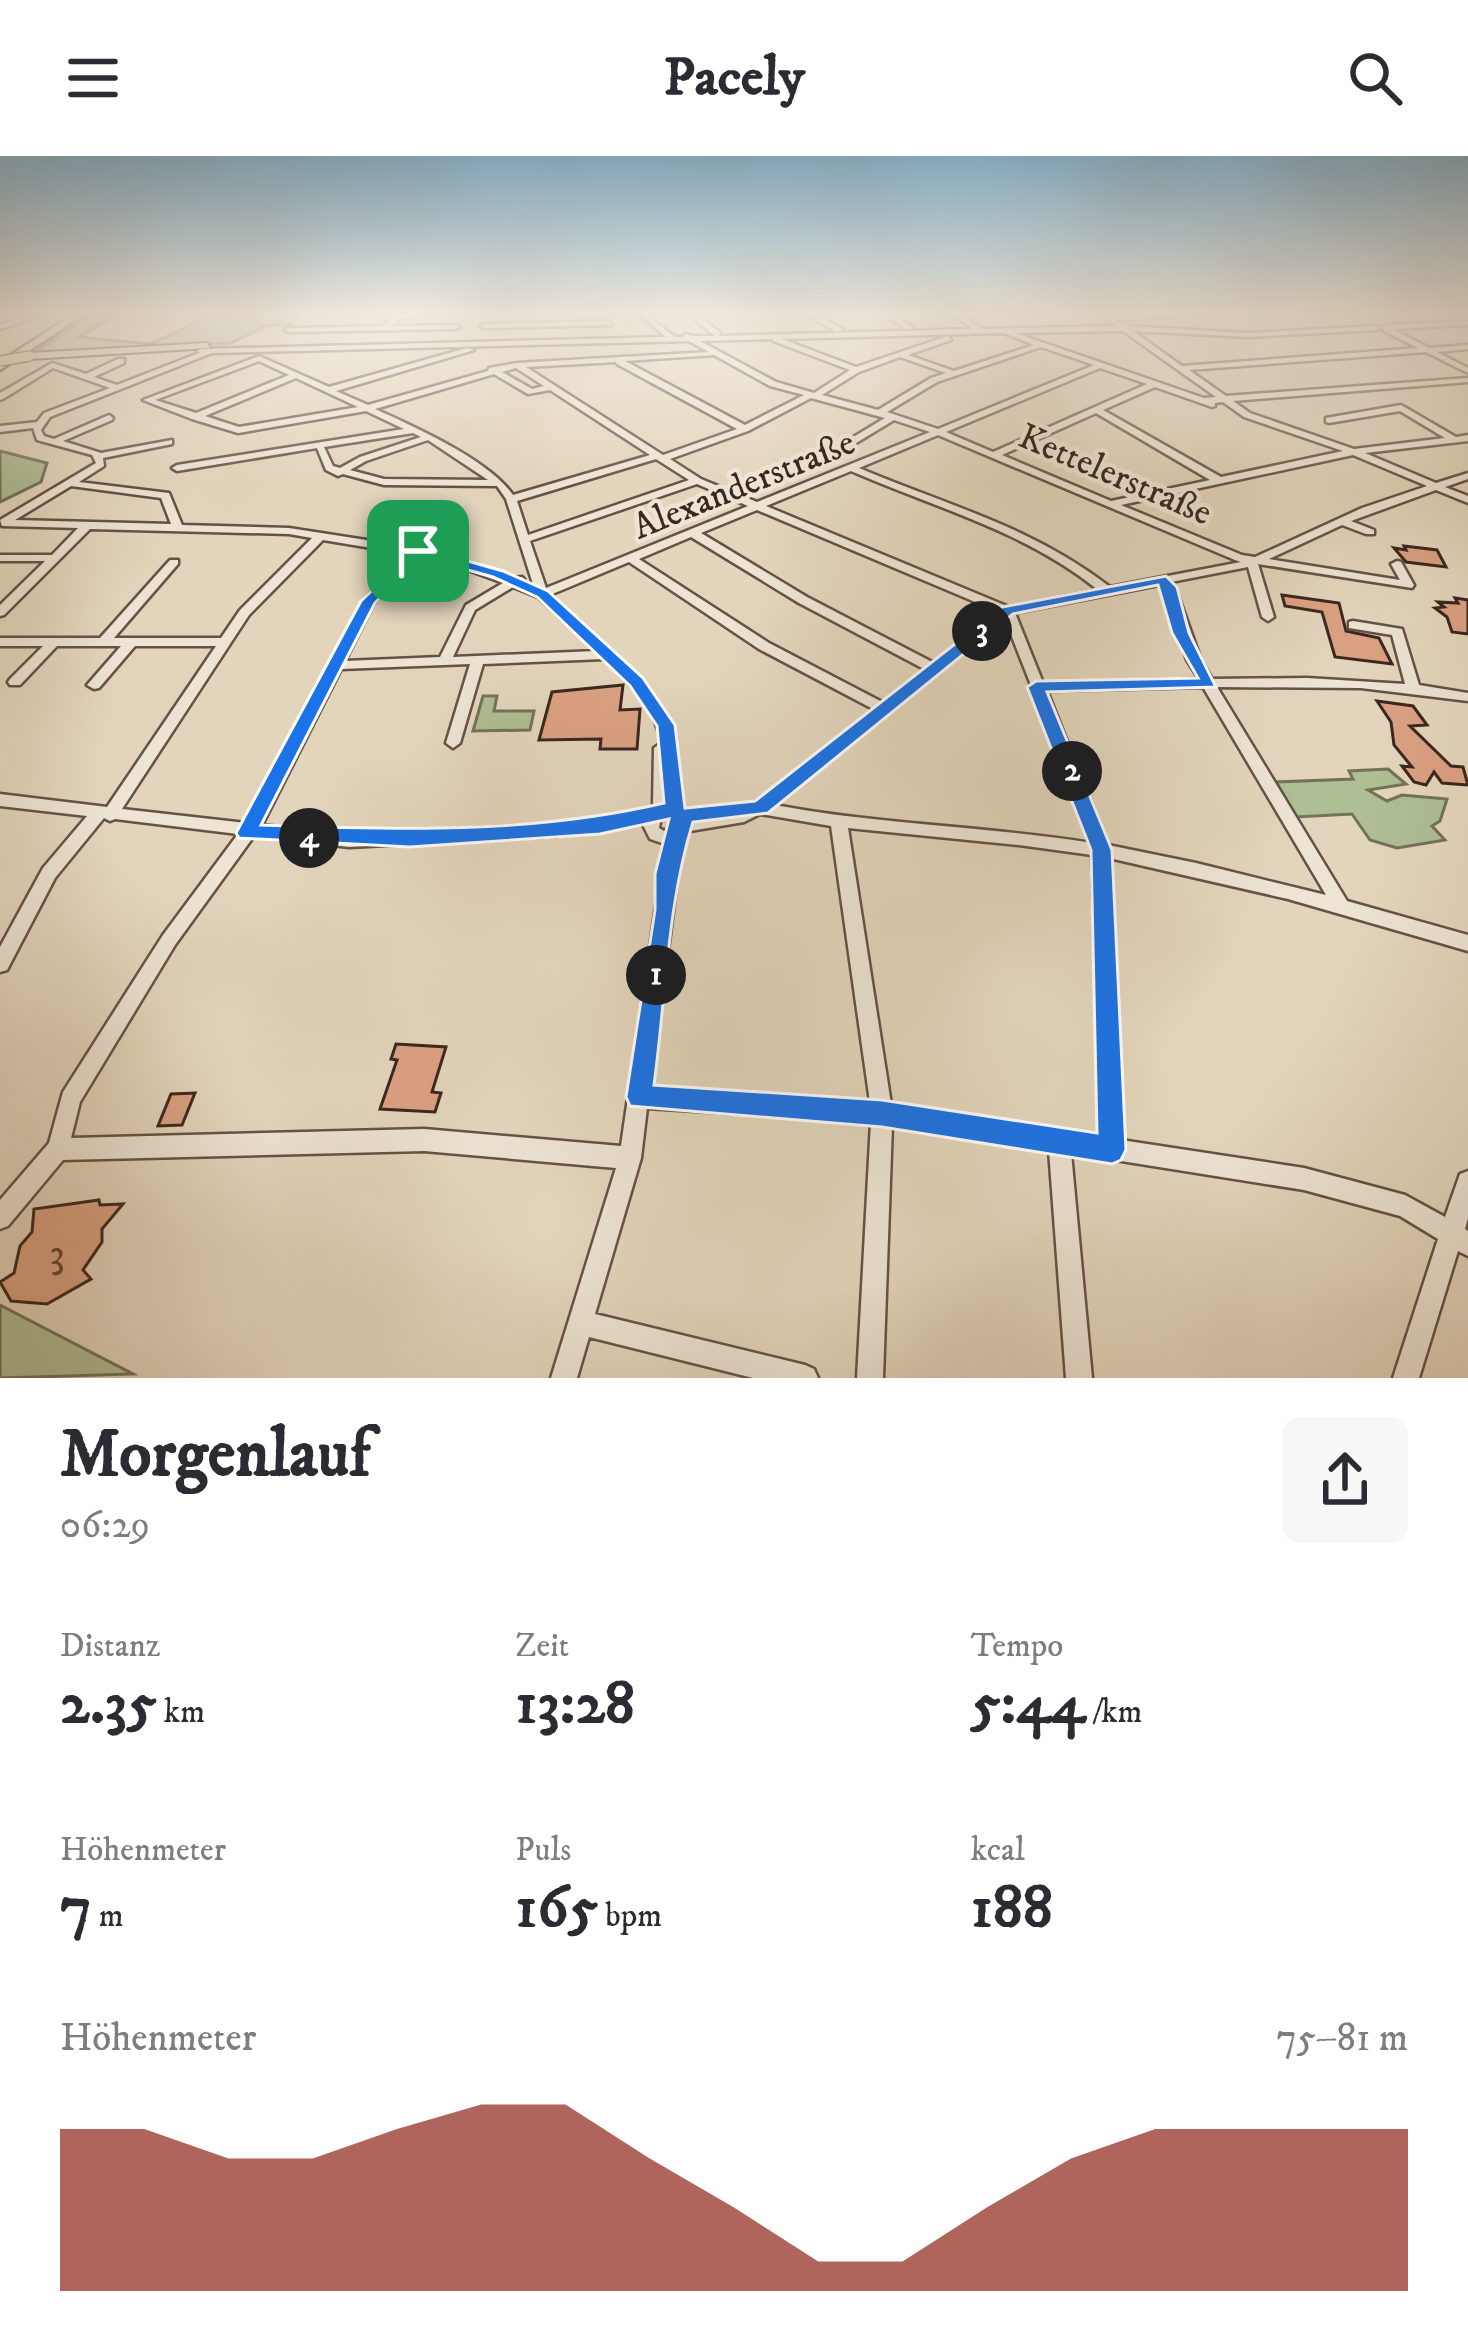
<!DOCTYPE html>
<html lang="de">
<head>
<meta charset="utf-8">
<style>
  body { margin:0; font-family:"IM FELL DW Pica",serif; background:#f7f7f7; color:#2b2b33; height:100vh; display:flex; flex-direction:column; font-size:45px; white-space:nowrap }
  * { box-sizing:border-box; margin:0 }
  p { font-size:39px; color:#7c7c81 }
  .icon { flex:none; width:66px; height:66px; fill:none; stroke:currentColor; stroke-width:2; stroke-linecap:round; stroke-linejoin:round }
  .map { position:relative; height:1222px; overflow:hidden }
  .drawer { display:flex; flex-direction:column; background:#fff; flex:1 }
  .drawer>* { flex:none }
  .pin { position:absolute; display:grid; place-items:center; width:102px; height:102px; color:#fff; margin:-51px; border-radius:24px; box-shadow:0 6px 18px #0006 }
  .km { position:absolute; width:60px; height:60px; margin:-30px; border-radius:50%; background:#222; color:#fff; font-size:33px; line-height:60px; text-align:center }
  .round { display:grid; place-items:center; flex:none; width:126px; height:126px; border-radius:18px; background:#f7f7f7 }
  .head { display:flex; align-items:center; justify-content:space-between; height:204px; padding:0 60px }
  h1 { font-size:66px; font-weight:800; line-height:90px }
  .stats { display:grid; grid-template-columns:repeat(3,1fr); gap:18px; height:204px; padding:12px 60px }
  .stats div { display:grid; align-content:center }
  .stats b { font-size:60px; font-weight:800 }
  .stats small { font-size:33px; font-weight:400 }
  .stats p { font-size:33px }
  .chart { height:336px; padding:24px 60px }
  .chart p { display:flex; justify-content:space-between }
  .chart svg { width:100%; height:216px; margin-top:12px; fill:#8f2418; opacity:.7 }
  header { display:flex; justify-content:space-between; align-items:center; height:156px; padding:0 60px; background:#fff; font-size:54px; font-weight:800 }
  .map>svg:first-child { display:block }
  .green { fill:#aebe95; stroke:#74725a; stroke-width:3 }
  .building { fill:#dba183; stroke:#3b2720; stroke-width:3 }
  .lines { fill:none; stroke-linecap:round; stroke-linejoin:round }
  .minor-casing { stroke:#655247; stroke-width:5 }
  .major-casing { stroke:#3b2720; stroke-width:4 }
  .highway-casing { stroke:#3b2720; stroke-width:5 }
  .minor { fill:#ede4d3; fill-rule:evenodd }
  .major { fill:#e3d5bc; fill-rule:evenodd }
  .highway { fill:#e3d5bc; fill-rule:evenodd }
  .major-bridge-casing { stroke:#3b2720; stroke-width:12; stroke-linecap:butt }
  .major-bridge { stroke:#e3d5bc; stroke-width:9 }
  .route { fill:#1a73e8; stroke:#fff; stroke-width:3; fill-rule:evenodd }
  .labels { text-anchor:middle; stroke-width:9; stroke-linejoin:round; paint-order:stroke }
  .far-street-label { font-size:36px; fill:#3b2720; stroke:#ede4d3 }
  .near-number-label { font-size:42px; fill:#634639 }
</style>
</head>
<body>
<header><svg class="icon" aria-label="menu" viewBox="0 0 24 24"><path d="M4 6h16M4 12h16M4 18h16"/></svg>Pacely<svg class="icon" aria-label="search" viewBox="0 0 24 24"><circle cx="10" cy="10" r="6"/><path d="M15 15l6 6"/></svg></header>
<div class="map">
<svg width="1468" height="1222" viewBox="0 0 1468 1222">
  <rect width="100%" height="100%" fill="#e3d5bc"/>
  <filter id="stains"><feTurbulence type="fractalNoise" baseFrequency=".00167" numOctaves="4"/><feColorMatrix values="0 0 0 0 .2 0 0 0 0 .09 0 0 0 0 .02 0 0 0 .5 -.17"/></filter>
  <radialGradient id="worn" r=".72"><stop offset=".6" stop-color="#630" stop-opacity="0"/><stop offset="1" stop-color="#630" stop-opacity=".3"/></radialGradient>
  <!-- green -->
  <path class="green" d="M91 158H117L79 181 151 188 214 158H300L290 169H268L231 187 34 197Z
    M0 295 47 307 41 326 0 346Z
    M483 540H497L494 555H534L530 574 473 575Z
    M1388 613 1406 628 1368 634 1387 645 1402 639 1447 643 1440 665 1432 670 1445 684 1397 692 1370 684 1352 658 1296 661 1276 626 1353 623 1349 615Z
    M0 1149 133 1218 0 1222Z"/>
  <!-- building -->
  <path class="building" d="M1404 390 1437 394 1446 411 1406 406 1394 392 1406 394Z
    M1282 439 1339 447 1346 475 1379 482 1392 508 1335 501 1322 456 1285 450Z
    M1455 442 1468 444V478L1452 476 1447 461 1435 452 1444 451 1438 446 1458 447Z
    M623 529 620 554 640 553 637 593H600L601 583 539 584 552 536Z
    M1377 545 1413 550 1427 569 1410 570 1451 610 1463 611 1468 629 1442 627 1434 616 1426 629 1414 626 1402 610 1412 611 1394 589 1391 566Z
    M396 888 446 891 432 936 441 937 435 956 380 953 397 904 391 903Z
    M195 937 182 969 158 970 171 938Z
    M99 1044 100 1049 123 1048 102 1073V1086L83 1114 91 1123 47 1148 11 1145 0 1126 14 1117 20 1090 32 1076 34 1053Z"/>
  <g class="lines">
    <!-- minor casing -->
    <g class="minor-casing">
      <path id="minor" d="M37 158H47L0 173V169Z
        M409 158 417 159 396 165 392 170 456 169 460 171 456 173 289 176 285 174 289 172 385 170 390 161Z
        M639 158H646L675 181H683L686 178 692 180H715L688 158H695L720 176 719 180 973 173 953 158H960L982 173 1116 170 1101 158 1112 160 1184 158 1181 160 1117 164 1126 170 1248 177 1376 170 1380 172 1376 174 1248 181 1133 175 1182 210 1418 192 1384 175 1383 171 1387 169 1468 165V169L1393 173 1429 192 1468 189V193L1437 196 1468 212V217L1426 196 1189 214 1226 240 1468 222V226L1233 245 1250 257 1354 293 1445 282 1400 255 1329 267 1326 266V262L1401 249 1456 281 1468 279V285L1365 297 1436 327 1468 317V323L1445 331 1468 340V347L1436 334 1351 365 1374 374V378H1366L1342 369 1269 403 1400 424 1391 408 1397 405 1401 406 1414 429 1412 432 1258 408 1274 461 1268 465 1262 461 1248 411 1171 426 1175 431 1201 504 1212 523 1307 522 1405 528 1392 479 1349 472V466L1353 465 1402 473 1419 529 1468 537V545L1361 532 1217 531 1347 745 1468 779V795L1288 743 1109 702 1121 984 1304 1012 1405 1039 1445 1061 1460 1018 1468 1015V1062L1465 1073 1468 1075V1100L1458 1095 1419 1222H1393L1438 1083 1400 1060 1304 1034 1071 997 1092 1222H1066L1049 994 892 969 883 1222H857L871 966 647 952 641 1002 595 1158 805 1209 814 1213 818 1222H753L589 1181 577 1222H551L616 1012 424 995 63 1004 8 1070 0 1073V1044L49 987 63 936 163 779 238 678 115 663 110 665 104 662 55 722 7 814 0 816V791L43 712 87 660 0 650V638L107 651 216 490H135L99 532 94 533 87 529 121 490H57L20 529H10L8 526 10 523 43 490H0V482H100L170 404H178V408L114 482H221L240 454 312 382 289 378 90 373 4 459 0 460V449L45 405H0V399H52L78 372 2 370 0 364 96 307 92 299 37 284 33 272 0 276V270L37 266 44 257 110 232 53 212 3 243 0 244V237L52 207 86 218 118 203H124V207L94 221 117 229 199 197 197 195 201 193 666 181ZM1123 175 1216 241 1204 242 1015 177ZM1004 177 1034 189 954 215 908 199 951 184 948 180 856 211 782 183ZM772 183 773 185 850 214 814 237 776 226 700 185ZM689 185 709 196 517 207 489 212 488 215 368 249 336 235 474 194 467 192 329 231 259 200 143 244 192 263 238 277 366 255 404 273 177 309 172 312 177 315 317 292 326 314 338 320 343 318 384 329 497 330 506 343 534 431 521 426 524 423 522 421 511 422 447 399 418 392 289 372 182 369 169 337 79 326 104 310 103 302 172 288V284L101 297 63 285 112 264 113 262 109 259 54 283 44 280 41 274 50 261 212 197ZM1041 191 1094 209 938 273 887 256 937 226ZM714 199 770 230 804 239 745 269 625 205ZM900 201 946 217 931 222 878 254 822 239 859 216ZM259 205 289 219 196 257 155 244ZM616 206 617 208 737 273 663 299 526 211ZM516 212 544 230 532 233 502 216ZM1100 212 1147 228 993 296 946 276ZM494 218 528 238 550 234 650 299 513 339C489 304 415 271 375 253ZM296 222 358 251 239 271 205 260ZM1155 231 1212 251 1215 250V247L1223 246 1244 261 1343 295 1221 321 1103 254ZM811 242 885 262 822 300V304H828L894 264 930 276 757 346 701 323 670 303 748 275ZM1096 257 1210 324 1111 345 1002 299ZM413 277 421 281 360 301 340 312 333 310 324 291ZM938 279 1235 404 1241 406 1110 431C1031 370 949 350 859 312ZM428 284 488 324 384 323 350 314 366 305ZM1353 299 1427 330 1362 352 1255 401 1242 399 1121 349ZM656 303 689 324 528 379 517 345ZM851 315C936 352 1025 375 1098 434L1009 451 766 350ZM697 328 748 350 546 432 530 385ZM71 330 161 342 171 368 15 364ZM757 354 999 456 934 507 807 441 701 377ZM691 381 799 447 926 514 884 547 769 487 639 403ZM323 384 408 398 363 445 252 660 246 667 122 653 249 459ZM419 400 441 404 503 427 466 449 440 501 345 505 374 447ZM629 406 759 493 875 554 764 641 740 655 687 664 684 657 673 569 641 523 550 439ZM1159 429 1164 432 1187 504 1199 523 1043 527 1015 457ZM513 431 538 441 596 495 453 501 475 454ZM1005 463 1031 529 1029 531 1033 534 1092 687C987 670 880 669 775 649ZM604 503C628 526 657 552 661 587L654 592 653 650 647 655 556 668 349 679 262 669 341 513 470 508 446 587 453 592 460 587 483 508ZM1203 531 1326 739 1196 707 1108 689 1047 535ZM760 658 831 670 870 946 650 932 683 679 684 676 744 666ZM667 659 671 662V670L664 675 659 672 661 661ZM642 667 650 683 665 688 621 990 424 973 71 982 80 946 175 789 254 680 349 691 556 680ZM848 672 1019 689 1092 699 1100 980 891 948Z
        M807 158H816L843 174 836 176Z
        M883 158H891L914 172 907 174Z
        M609 165 612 169 484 172 480 170 484 168Z"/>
    </g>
    <!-- major casing -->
    <g class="major-casing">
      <path id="major" d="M207 187 210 192 30 203 25 200 30 197Z"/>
    </g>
    <!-- highway casing -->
    <g class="highway-casing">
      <path id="highway" d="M74 158H85L0 214V206Z"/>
    </g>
    <!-- minor -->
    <use href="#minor" class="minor"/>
    <!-- major -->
    <use href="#major" class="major"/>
    <!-- highway -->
    <use href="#highway" class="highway"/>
    <!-- major-bridge casing -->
    <g class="major-bridge-casing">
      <path id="major-bridge" d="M0 205 30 200"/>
    </g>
    <!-- major-bridge -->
    <use href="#major-bridge" class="major-bridge"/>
  </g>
  <!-- sky -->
  <linearGradient id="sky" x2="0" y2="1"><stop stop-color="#87b6d3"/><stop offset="0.48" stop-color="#f2ece1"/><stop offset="1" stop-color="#f2ece1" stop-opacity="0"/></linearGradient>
  <rect width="1468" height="329" fill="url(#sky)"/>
  <!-- route -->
  <path class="route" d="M418 391 503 415 548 435 643 522 675 569 685 652 755 645 1002 451 1166 420 1177 431 1189 477 1216 531 1047 536 1112 694 1126 994 1121 1004 1112 1008 882 971 630 950 626 941 655 754V718L669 663 600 678 410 691 239 682 236 677 361 445ZM421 401 493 421 537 441 630 530 657 570 664 647C532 678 396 674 261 669L375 447ZM1158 429 1172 477 1198 522 1036 525 1027 531 1091 694 1097 977 882 944 654 929C666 842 667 749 693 666L768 657 1013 458Z"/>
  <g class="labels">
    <!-- far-street labels -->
    <g class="far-street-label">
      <text transform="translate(1116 317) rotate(23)" y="13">Kettelerstraße</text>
      <text transform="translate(743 327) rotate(-22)" y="13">Alexanderstraße</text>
    </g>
    <!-- near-number labels -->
    <g class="near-number-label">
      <text x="57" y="1111">3</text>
    </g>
  </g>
  <rect width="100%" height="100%" filter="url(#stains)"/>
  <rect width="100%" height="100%" fill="url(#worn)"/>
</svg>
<div class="pin" style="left:418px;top:395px;background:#1e9e55"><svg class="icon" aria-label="arrive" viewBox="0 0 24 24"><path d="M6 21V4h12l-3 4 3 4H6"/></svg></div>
<b class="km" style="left:656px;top:819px">1</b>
<b class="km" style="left:1072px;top:615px">2</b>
<b class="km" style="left:982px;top:475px">3</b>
<b class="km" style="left:309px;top:682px">4</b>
</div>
<section class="drawer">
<div class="head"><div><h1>Morgenlauf</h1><p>06:29</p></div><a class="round"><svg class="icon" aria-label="share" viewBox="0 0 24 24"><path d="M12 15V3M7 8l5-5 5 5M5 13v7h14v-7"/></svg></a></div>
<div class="stats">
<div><p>Distanz</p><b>2.35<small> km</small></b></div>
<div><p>Zeit</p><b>13:28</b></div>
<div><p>Tempo</p><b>5:44<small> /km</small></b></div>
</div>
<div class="stats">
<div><p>Höhenmeter</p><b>7<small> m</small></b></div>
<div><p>Puls</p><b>165<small> bpm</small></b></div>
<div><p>kcal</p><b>188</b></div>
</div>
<div class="chart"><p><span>Höhenmeter</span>75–81 m</p>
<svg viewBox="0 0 160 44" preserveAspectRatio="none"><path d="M0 44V11L10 11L20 17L30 17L40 11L50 6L60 6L70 17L80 27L90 38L100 38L110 27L120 17L130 11L140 11L150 11L160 11V44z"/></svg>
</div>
</section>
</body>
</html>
